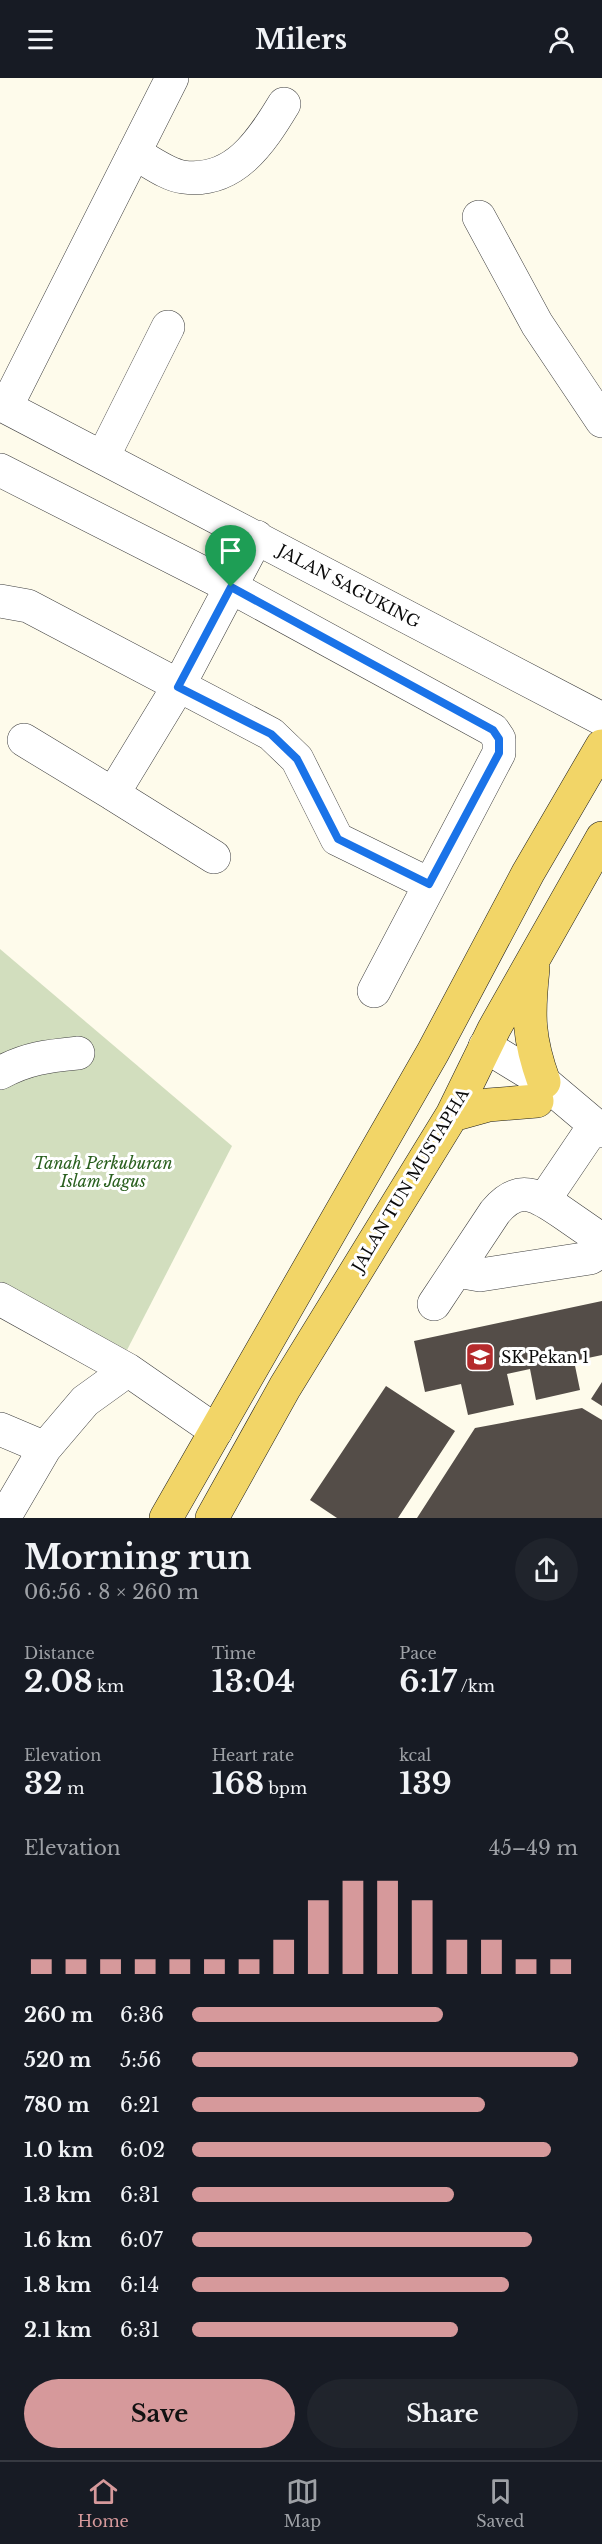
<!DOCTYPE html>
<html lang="en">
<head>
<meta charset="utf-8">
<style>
  body { margin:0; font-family:"Libre Baskerville",serif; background:#20242c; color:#f1f3f6; height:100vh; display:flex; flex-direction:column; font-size:22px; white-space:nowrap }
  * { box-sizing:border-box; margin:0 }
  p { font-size:20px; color:#9ea1a6 }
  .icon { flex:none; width:33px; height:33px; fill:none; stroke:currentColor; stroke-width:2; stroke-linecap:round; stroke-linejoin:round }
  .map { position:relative; height:1440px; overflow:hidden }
  .drawer { display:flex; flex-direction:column; background:#171b24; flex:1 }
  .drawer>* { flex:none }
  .pin { position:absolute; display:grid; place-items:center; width:51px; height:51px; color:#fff; margin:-62px -26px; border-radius:50% 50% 50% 0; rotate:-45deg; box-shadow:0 0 6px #0007 }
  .pin .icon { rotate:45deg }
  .round { display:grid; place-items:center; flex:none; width:63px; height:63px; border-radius:32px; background:#20242c }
  .head { display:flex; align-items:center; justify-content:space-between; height:102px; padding:0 24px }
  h1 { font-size:33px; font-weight:700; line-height:45px }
  .figures { display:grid; grid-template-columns:repeat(3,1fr); gap:9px; height:102px; padding:6px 24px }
  .figures div { display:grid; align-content:center }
  .figures b { font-size:30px; font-weight:700 }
  .figures small { font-size:16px; font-weight:400 }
  .figures p { font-size:16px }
  .chart { height:168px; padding:12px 24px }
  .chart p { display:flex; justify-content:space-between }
  .chart svg { width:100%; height:108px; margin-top:6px; stroke:#d6999b; stroke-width:6 }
  .cta { display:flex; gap:12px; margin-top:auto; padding:12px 24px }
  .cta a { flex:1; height:69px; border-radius:36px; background:#d6999b; color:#111; font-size:24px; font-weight:700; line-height:69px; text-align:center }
  .cta a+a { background:#20242c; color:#f1f3f6 }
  ul { padding:0 24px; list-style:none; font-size:20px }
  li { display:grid; grid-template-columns:96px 72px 1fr; align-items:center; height:45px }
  li i { height:15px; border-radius:8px; background:#d6999b }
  header { display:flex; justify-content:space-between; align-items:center; height:78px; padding:0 24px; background:#171b24; font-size:27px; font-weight:700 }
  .dock { display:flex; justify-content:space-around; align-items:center; height:84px; border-top:2px solid #363941; background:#171b24; font-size:16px; color:#9ea1a6 }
  .dock a { display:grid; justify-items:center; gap:3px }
  .dock .active { color:#d6999b }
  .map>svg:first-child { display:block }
  .cemetery { fill:#d2debe }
  .building { fill:#544d48 }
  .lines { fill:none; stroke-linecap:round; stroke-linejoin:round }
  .minor-casing { stroke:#3e3e3e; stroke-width:34 }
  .major-casing { stroke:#1c1c1c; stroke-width:34 }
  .minor { stroke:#fff; stroke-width:33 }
  .major { stroke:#f2d567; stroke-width:33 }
  .route-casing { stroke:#fff; stroke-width:12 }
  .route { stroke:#1a73e8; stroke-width:8 }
  .labels { text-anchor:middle; stroke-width:6; stroke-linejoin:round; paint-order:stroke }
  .street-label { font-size:16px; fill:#0b0b0b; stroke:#fff }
  .park-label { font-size:16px; font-style:italic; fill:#2a601f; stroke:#fff }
  .poi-label { font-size:16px; fill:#0b0b0b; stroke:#fff; text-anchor:start }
</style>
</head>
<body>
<header><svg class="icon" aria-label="menu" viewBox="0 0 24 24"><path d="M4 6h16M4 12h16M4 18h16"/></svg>Milers<svg class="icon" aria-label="person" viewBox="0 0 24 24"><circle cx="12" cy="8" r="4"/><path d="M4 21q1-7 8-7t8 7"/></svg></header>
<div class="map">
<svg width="602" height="1440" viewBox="0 0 602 1440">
  <rect width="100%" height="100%" fill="#fefbeb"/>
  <!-- cemetery -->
  <path class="cemetery" d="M0 871 232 1068 127 1272 0 1205Z"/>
  <!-- building -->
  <path class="building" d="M602 1223V1277L574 1283 580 1312 536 1322 530 1291 507 1296 514 1327 468 1337 461 1306 425 1314 414 1263Z
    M602 1304V1328L591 1321Z
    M386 1308 455 1353 398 1440H337L310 1422Z
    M582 1330 602 1342V1440H417L475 1350Z"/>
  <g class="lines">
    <!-- minor casing -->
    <g class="minor-casing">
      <path id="minor" d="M134 75C148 82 167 97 183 99 234 106 261 64 284 26
        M479 139 537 246 602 343
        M0 326 602 641
        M6 329 172 0
        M103 379 168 249
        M0 392 231 509 493 652 499 661V675L374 913
        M0 523 28 528 271 656 297 681 337 761 429 806
        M24 662 113 716 178 609 257 459
        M113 716 214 779
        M485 968 544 1004 602 1053
        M0 995C27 980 48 978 78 975
        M544 1122 594 1048
        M457 1193 480 1197 590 1180 602 1173
        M0 1221 128 1292 216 1353
        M434 1226 495 1134C519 1105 537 1117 563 1135 576 1144 589 1153 602 1162
        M0 1351 45 1370
        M4 1440 45 1370 85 1323 128 1292"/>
    </g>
    <!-- major casing -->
    <g class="major-casing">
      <path id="major" d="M533 891C528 937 528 960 544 1004
        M452 1037 488 1027 537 1023
        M166 1440 433 974 528 795 602 668
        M212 1440 285 1309 452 1037 494 951 602 760"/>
    </g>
    <!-- minor -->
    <use href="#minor" class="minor"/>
    <!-- major -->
    <use href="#major" class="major"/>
  </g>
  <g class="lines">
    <!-- route casing -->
    <g class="route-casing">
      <path id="route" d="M231 509 493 652 499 661V675L429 806 338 761 297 681 271 656 178 609Z"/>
    </g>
    <!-- route -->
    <use href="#route" class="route"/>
  </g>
  <!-- icons -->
  <defs>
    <g id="school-square" transform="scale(1.5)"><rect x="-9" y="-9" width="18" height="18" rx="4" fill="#b52a2c" stroke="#fff"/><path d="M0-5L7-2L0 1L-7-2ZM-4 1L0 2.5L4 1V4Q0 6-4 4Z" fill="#fff"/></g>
  </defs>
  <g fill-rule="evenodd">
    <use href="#school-square" x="480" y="1279"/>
  </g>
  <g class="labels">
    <!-- street labels -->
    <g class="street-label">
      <text transform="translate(349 508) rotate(28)" y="6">JALAN SAGUKING</text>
      <text transform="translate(410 1102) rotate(-59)" y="6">JALAN TUN MUSTAPHA</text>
    </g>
    <!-- park labels -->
    <g class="park-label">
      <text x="103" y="1091">Tanah Perkuburan<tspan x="103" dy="18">Islam Jagus</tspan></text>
    </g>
    <!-- poi labels -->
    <g class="poi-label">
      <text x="501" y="1285">SK Pekan 1</text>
    </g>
  </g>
</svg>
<div class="pin" style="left:231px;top:509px;background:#1e9e55"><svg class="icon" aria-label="arrive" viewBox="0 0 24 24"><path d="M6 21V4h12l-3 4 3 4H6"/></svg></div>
</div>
<section class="drawer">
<div class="head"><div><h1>Morning run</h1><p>06:56 · 8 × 260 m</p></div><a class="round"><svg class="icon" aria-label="share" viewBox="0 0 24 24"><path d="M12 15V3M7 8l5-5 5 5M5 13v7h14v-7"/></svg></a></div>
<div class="figures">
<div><p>Distance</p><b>2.08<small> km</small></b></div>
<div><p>Time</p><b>13:04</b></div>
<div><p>Pace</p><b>6:17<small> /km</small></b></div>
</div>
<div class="figures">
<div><p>Elevation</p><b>32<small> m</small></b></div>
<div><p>Heart rate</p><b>168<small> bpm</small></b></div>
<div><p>kcal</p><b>139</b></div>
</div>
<div class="chart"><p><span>Elevation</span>45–49 m</p>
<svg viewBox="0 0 160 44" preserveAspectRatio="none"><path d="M5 44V38M15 44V38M25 44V38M35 44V38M45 44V38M55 44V38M65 44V38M75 44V30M85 44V14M95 44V6M105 44V6M115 44V14M125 44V30M135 44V30M145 44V38M155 44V38"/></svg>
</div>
<ul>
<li><b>260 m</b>6:36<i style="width:65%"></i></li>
<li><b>520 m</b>5:56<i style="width:100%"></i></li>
<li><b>780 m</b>6:21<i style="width:76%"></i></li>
<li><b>1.0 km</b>6:02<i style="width:93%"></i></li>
<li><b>1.3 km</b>6:31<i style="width:68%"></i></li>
<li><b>1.6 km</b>6:07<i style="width:88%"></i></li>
<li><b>1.8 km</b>6:14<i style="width:82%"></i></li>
<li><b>2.1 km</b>6:31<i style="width:69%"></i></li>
</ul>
<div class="cta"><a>Save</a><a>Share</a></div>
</section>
<nav class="dock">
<a class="active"><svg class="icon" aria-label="home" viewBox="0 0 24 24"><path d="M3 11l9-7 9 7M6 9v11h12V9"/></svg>Home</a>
<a><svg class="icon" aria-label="map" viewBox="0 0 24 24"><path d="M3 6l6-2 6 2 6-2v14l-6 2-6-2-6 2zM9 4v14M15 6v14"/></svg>Map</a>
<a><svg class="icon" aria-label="saved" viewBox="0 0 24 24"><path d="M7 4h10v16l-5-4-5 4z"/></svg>Saved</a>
</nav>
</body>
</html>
